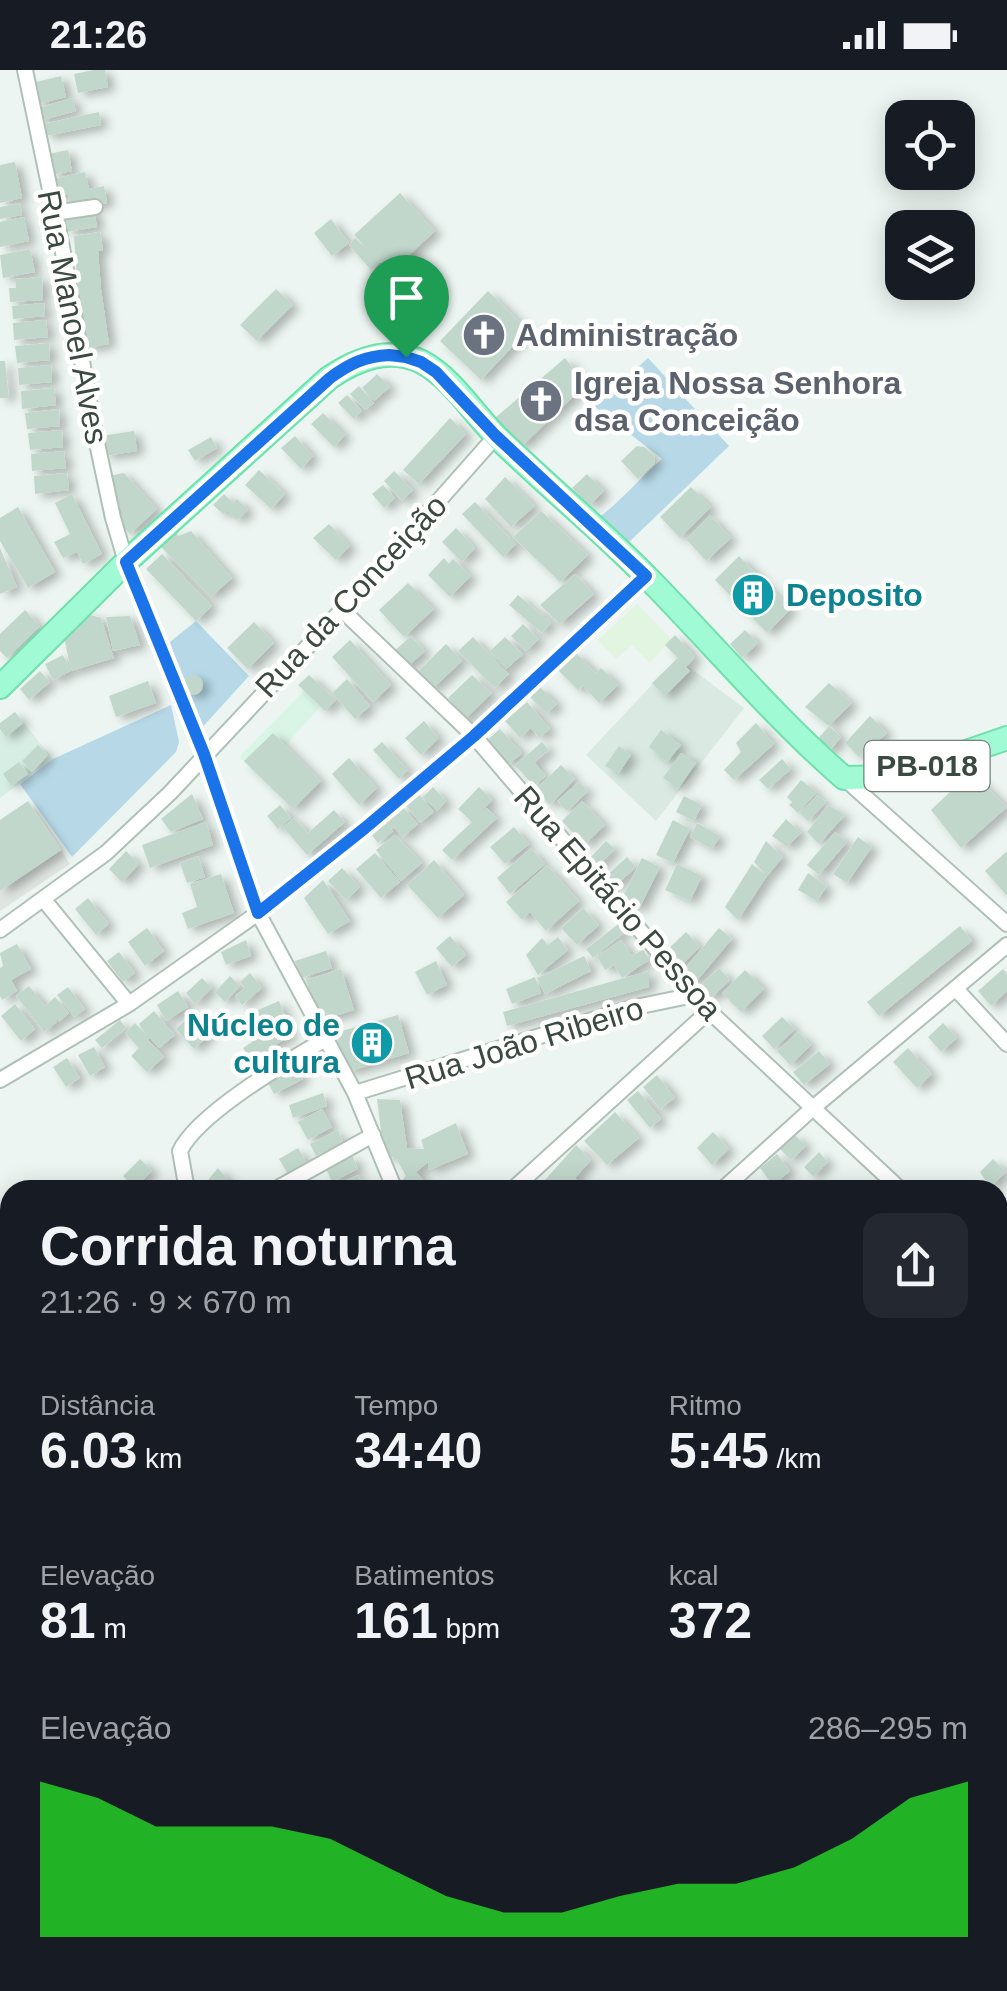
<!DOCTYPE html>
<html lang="pt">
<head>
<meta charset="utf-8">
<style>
  body { margin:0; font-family:Arial,sans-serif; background:#242831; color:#f1f3f6; height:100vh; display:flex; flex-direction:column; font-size:38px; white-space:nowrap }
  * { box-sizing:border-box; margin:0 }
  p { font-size:32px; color:#9ea1a6 }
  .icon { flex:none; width:55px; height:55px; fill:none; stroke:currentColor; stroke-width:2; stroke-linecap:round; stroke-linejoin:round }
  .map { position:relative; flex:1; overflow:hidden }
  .side { position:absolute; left:0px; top:1110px; width:1008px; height:812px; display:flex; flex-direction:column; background:#171b24; border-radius:30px 30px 0 0; box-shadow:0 5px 25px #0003 }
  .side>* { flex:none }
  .controls { position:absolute; left:885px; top:30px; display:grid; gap:20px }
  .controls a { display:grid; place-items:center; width:90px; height:90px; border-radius:20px; background:#171b24; box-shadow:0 5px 25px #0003; font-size:50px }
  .pin { position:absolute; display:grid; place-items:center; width:85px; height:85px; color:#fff; margin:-102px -42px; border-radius:50% 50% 50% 0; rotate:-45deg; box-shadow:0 0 10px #0007 }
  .pin .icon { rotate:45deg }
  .round { display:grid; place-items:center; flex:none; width:105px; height:105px; border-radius:20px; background:#242831 }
  .overview { display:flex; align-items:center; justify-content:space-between; height:170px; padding:0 40px }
  h1 { font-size:55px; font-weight:700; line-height:75px }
  .figures { display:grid; grid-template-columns:repeat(3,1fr); gap:15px; height:170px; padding:10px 40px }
  .figures div { display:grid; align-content:center }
  .figures b { font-size:50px; font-weight:700 }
  .figures small { font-size:28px; font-weight:400 }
  .figures p { font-size:28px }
  .chart { height:280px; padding:20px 40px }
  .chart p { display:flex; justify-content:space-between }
  .chart svg { width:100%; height:180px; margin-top:10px; fill:#28f227; opacity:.7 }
  .status { display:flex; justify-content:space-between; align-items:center; height:70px; padding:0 50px; background:#171b24; direction:ltr }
  .status svg { height:28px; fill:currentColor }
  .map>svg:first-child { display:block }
  .residential { fill:#dae9e2 }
  .commercial { fill:#d9f5e5 }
  .education { fill:#d7eee4 }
  .medical { fill:#e1f5e1 }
  .green { fill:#b7d9e7 }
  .parking { fill:#e0e5e2 }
  .building { fill:#c2d7cb; filter:url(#shadow) }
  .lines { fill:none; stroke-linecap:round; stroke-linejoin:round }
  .minor-casing { stroke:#afc1b7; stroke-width:18 }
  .primary-casing { stroke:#6fe0ad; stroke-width:26 }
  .path { stroke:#a0c2b1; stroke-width:2.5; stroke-dasharray:5 5; stroke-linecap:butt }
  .minor { stroke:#fff; stroke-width:14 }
  .primary { stroke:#a0fad3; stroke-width:22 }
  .route-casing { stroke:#fff; stroke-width:20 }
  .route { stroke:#1a73e8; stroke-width:12 }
  .labels { text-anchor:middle; stroke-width:9; stroke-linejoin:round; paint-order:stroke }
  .shield { fill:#fff; stroke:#75807a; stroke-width:2.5 }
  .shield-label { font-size:30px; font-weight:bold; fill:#3a4a41 }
  .street-label { font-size:32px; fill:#3a4a41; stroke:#fff }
  .worship-label { font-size:32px; font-weight:bold; fill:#5b616d; stroke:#fff; text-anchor:start }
  .culture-label { font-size:32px; font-weight:bold; fill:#0d838f; stroke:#fff; text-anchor:start }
</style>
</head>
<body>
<div class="status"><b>21:26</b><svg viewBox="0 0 49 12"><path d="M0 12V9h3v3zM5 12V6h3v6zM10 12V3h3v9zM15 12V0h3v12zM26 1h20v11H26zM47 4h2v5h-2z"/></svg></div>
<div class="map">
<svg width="1007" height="1921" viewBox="0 0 1007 1921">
  <defs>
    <filter id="shadow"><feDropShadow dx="7" dy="4" stdDeviation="5" flood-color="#0004"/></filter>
  </defs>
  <rect width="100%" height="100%" fill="#ecf5f1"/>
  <!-- residential -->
  <path class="residential" d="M677 588 744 638 656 751 586 685Z"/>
  <!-- commercial -->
  <path class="commercial" d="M304 621 320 637 284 677 306 700 281 728 239 687Z"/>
  <!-- education -->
  <path class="education" d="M15 642 53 689 0 728V655Z"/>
  <!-- medical -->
  <path class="medical" d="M637 534 671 569 650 593 632 575 616 589 598 570Z"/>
  <!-- green -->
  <path class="green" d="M648 288 729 376 624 477 597 449C621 431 639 409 662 389L594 336Z
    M196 551 249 606 198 662 170 572Z
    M171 635 179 672 176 682 72 787 20 714 53 689Z"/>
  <!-- parking -->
  <path class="parking" d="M61 780 70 794 0 841V821Z"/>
  <!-- building -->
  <path class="building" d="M94 0H105L108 17 78 23 74 4Z
    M61 6 66 27 37 34 32 13Z
    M72 28 76 41 38 51 35 39Z
    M99 42 101 55 46 66 43 54Z
    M68 80 72 101 52 105 48 84Z
    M15 92 22 128 0 133V95Z
    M85 102 89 119 104 116 107 133 71 140 68 124 53 128 49 110Z
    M400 123 435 161 390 203 380 192 371 200 349 175 355 168 371 183 354 165Z
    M20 133 22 145 0 149V137Z
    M94 139 97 157 67 162 64 143Z
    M24 147 29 171 0 177V152Z
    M331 149 349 173 332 186 314 163Z
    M100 162 103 180 98 181 101 219 109 274 86 278 78 221 74 166Z
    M30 179 35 202 3 208 0 185Z
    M42 207 43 230 10 232 9 218H16V209Z
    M276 219 293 235 257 271 240 255Z
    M488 221 528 260 481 310 440 271Z
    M44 233 45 246 13 249 12 236Z
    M46 250 48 267 14 270 13 253Z
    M49 273 50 290 17 293 15 276Z
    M565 288 586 314 521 377 495 348Z
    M0 291H5L9 328H0Z
    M51 295 52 312 19 315 18 298Z
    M377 304 390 317 374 331 362 318Z
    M359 316 374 333 365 340 350 324Z
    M54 318 56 335 22 339 21 321Z
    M347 325 362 341 354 349 338 333Z
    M59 339 60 356 27 359 25 343Z
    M323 343 345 365 334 377 311 354Z
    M450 348 466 364 419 414 403 400Z
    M62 360 63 377 30 380 28 363Z
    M134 361 137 381 105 386 101 366Z
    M295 366 313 386 301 399 281 378Z
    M211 367 217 378 195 391 188 380Z
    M637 376 644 377 655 387 654 394 638 409 621 391Z
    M64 381 66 398 32 401 31 384Z
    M259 400 285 424 271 439 245 415Z
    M394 401 413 420 402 431 384 411Z
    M67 403 69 420 35 424 34 406Z
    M124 403 157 439 130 464 117 450 108 406Z
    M587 404 604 421 589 436 572 418Z
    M505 407 535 436 511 457 485 429Z
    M383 415 395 428 384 438 372 424Z
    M691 417 711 437 680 468 660 447Z
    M72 424 102 484 83 494 77 482 63 488 54 472 70 464 55 433Z
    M224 424 233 433 237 429 248 440 237 450 227 440 223 444 213 435Z
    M475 432 516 474 503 487 462 444Z
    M18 437 55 502 28 518 0 471V448Z
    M541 441 588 485 560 512 513 467Z
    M710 445 731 468 706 491 686 469Z
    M329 454 350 476 336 490 313 468Z
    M456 458 475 478 462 492 442 472Z
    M191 461 232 508 211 527 160 476 175 462 179 466Z
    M0 478 17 517 0 524Z
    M162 484 212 536 196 551 146 499Z
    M739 486 791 539 767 563 715 510Z
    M444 488 449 494 453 489 471 506 450 527 428 505Z
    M575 504 594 524 560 554 540 535Z
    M408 513 434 539 404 567 379 540Z
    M518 525 551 553 542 563 509 535Z
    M25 540 40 556 7 588 0 581V564Z
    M86 544 101 548 114 588 71 601 53 610 45 594 63 585 71 601 63 562Z
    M130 546 140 575 113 581 106 547Z
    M254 552 274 573 248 599 227 578Z
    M523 554 539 569 526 581 511 566Z
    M745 560 758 573 742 588 730 574Z
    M675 565 695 587 686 597 690 601 665 626 652 613 678 588 665 575Z
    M411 566 425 581 405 599 391 584Z
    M473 567 509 604 495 618 458 581Z
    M505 567 523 584 506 599 490 581Z
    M350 570 391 615 373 632 332 587Z
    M446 574 462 591 431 620 416 603Z
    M575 582 596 603 601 598 618 615 599 633 583 616 578 620 557 599Z
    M40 601 50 612 29 630 20 619Z
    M183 615a10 10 0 1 1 20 0a10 10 0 1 1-20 0Z
    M309 605 336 630 325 641 298 615Z
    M472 605 492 623 461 653 453 645 459 640 448 628Z
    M347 609 370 636 355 649 332 623Z
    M148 611 156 633 116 647 109 626Z
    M829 613 852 633 829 656 805 637Z
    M539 616 557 634 547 644 528 625Z
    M527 632 550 659 539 668 531 658 520 668 505 651Z
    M15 642 23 653 6 667 0 659V653Z
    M870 646 887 663 859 687 845 673Z
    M424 651 439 668 421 685 405 668Z
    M756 653 774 674 734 710 724 700 741 682 736 673Z
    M829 656 841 667 828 683 817 670Z
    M500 659 522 683 508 695 486 671Z
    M661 660 681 675 667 692 649 677Z
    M273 663 321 711 293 739 244 691Z
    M382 672 408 700 399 709 373 680Z
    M542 672 549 680 534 692 546 706 534 716 515 695Z
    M38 675 48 685 32 702 22 691Z
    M619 676 631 685 619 703 605 696Z
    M681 683 696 693 678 719 663 708Z
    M349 688 377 718 359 735 332 704Z
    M782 689 791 699 768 719 759 710Z
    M19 692 28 704 11 716 3 704Z
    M561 695 575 709 550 735 535 720Z
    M971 702 1007 737 961 778 931 740Z
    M801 710 817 722 798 743 789 735 792 732 787 727Z
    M579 712 588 721 567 741 557 731Z
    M433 717 446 731 437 741 423 727Z
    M479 717 492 730 478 745 487 738 497 748 452 790 442 780 472 752 458 739Z
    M417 722 434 742 420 753 404 733Z
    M192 724 203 749 171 762 161 749Z
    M817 725 826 732 808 751 800 743Z
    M684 726 702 735 694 751 676 742Z
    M28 731 61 780 0 821V750Z
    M582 731 605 755 584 775 562 751Z
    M280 735 291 748 278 759 267 746Z
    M401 735 418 754 403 767 394 757 391 759 393 761 378 773 371 764 385 753 383 750Z
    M828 735 845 745 819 774 807 762Z
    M334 740 345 752 307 785 283 757 294 748 308 763Z
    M786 749 801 763 787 777 772 766Z
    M673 750 690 759 673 793 656 785Z
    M206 752 213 775 150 798 142 775Z
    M697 753 720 766 712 779 690 767Z
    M514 757 529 774 505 794 490 777Z
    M835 762 847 772 819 805 807 795Z
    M395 765 422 793 401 811 376 780Z
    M858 767 872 777 847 813 833 804Z
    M606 771 615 779 595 799 587 791Z
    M766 771 783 787 767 806 738 850 725 837 752 794 767 806 754 792Z
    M531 778 545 794 510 824 497 808Z
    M126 781 139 794 122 812 109 799Z
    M1007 781V826L985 801Z
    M375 783 400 812 381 828 356 799Z
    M198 786 205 807 187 813 180 793Z
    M627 787 636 797 612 819 603 809Z
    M642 788 660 797 639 839 621 830Z
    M434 790 464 825 438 848 407 815Z
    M677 794 702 806 690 831 665 820Z
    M547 795 579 831 546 861 530 842 522 850 506 832Z
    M342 798 360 817 346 830 328 811Z
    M808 803 827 816 817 831 798 820Z
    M221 804 234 843 188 859 182 843 197 837 190 814Z
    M323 810 350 851 328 864 304 828Z
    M88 828 109 854 96 865 75 839Z
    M583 838 599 855 577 875 561 858Z
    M621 852 627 860 593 888 586 879Z
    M960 856 972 871 879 946 867 932Z
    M147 858 164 881 145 896 128 872Z
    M719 858 732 869 694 914 681 903Z
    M686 862 700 877 677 899 663 884Z
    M450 866 466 885 452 897 436 878Z
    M558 867 568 880 538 905 526 885 542 868 548 875Z
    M246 870 251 886 226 895 221 882Z
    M621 870 632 886 643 879 649 890 622 908 614 895 605 900 597 886Z
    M17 874 31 899 11 910 17 921 2 930 0 926V898L3 896 0 883Z
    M326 881 332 898 301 908 295 891Z
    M119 882 135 903 123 912 107 891Z
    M584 886 591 901 545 924 537 908Z
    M436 891 447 915 427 925 415 902Z
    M719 898 730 910 710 929 699 916Z
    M341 899 354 940 319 951 306 910Z
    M1003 899 1007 904V921L991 936 978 921Z
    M745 900 764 919 741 942 722 923Z
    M649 901V917L507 956 503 942Z
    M250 903 262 918 242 935 235 926 245 918 240 912Z
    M230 906 240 916 225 932 215 922Z
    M535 907 541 923 512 934 506 919Z
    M202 908 212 918 195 934 186 923Z
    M29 916 45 936 55 927 69 943 59 952 50 942 57 952 44 962 16 926Z
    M68 917 85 939 74 947 57 925Z
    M178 921 188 937 166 951 157 935Z
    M279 931 286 948 260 960 253 942Z
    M15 934 35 959 21 971 1 946Z
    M154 941 175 965 159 978 150 968 148 970 164 987 147 1002 131 986 139 978 125 963 135 953 146 965 139 954Z
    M191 945 209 965 194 979 176 959Z
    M398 945 409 983 347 1002 335 963Z
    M782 947 795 959 774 979 762 966Z
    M120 950 126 958 102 978 95 970Z
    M283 951 292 964 251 991 243 978Z
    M943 953 957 968 941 982 928 967Z
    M798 962 811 975 790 995 777 981Z
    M94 977 105 997 90 1006 78 985Z
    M908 978 932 1004 917 1018 893 992Z
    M819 981 830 994 804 1015 793 1002Z
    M67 988 80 1008 66 1017 53 997Z
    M296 994 303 1009 274 1024 266 1009Z
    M657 1005 675 1028 660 1039 643 1017Z
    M638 1021 661 1049 650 1058 627 1030Z
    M323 1023 327 1036 293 1048 289 1035Z
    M377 1029 400 1030 407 1078 424 1079 421 1070 456 1053 468 1084 429 1100 428 1092 416 1102 432 1120H399L396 1116 406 1106 396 1088 384 1085Z
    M322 1039 332 1057 308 1070 298 1052Z
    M615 1042 639 1068 607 1095 584 1071Z
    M338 1060 343 1072 316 1086 310 1074Z
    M713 1062 729 1079 712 1095 697 1078Z
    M794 1064 806 1076 791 1090 780 1079Z
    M576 1075 591 1090 575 1108 587 1120H540L538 1118Z
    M298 1078 308 1095 289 1106 279 1089Z
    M819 1082 828 1092 813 1106 804 1097Z
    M777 1084 790 1101 773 1115 760 1098Z
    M352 1085 358 1099 332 1112 326 1098Z
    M140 1089 152 1101 135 1118 123 1106Z
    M993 1089 1006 1102 990 1117 980 1102Z
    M218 1098 236 1120H214L208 1110Z
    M358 1105 364 1119 362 1120H326Z
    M459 1912H471L472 1921H424L423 1919Z"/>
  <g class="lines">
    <!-- minor casing -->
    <g class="minor-casing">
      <path id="minor" d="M25 0 62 177 94 359 113 448 126 492 204 685 258 843 355 1023 395 1120
        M54 143 95 137
        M342 540 474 666 709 941 901 1120
        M844 708 1007 854
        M44 830 129 934
        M0 860 106 783 170 723 342 540 496 366
        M956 919 1007 974
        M0 1010 129 934 258 843 365 758 474 666 646 507
        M355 1023 631 938 694 925
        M187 1120 180 1081C198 1043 290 990 327 968
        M274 1120 373 1065
        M512 1120 709 941
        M722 1120 814 1037 1007 875
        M0 1175 10 1183
        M998 1216 1007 1227
        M0 1389 10 1397
        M0 1469 10 1460
        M998 1472 1007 1482
        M0 1498 10 1563
        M998 1728 1007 1739
        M67 1912 69 1921
        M238 1912 240 1921
        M415 1912 416 1921
        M585 1912 587 1921
        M942 1912 950 1921
        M778 1921 788 1912"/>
    </g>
    <!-- primary casing -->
    <g class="primary-casing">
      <path id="primary" d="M0 617 126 492 329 308C357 289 389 276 422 292 452 308 473 343 497 367 546 415 599 458 647 507 713 574 773 646 844 708L894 707 1007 668"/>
    </g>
    <!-- path -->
    <path class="path" d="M739 1912 761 1921
      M659 1921 721 1912"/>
    <!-- minor -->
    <use href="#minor" class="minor"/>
    <!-- primary -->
    <use href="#primary" class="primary"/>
  </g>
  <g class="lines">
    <!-- route casing -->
    <g class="route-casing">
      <path id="route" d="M389 285 406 287 421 292 436 302 496 366 646 506 474 666 365 758 258 843 204 684 126 492 330 308C349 294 365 286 389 285Z"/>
    </g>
    <!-- route -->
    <use href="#route" class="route"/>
  </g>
  <!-- icons -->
  <defs>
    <g id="church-disc" transform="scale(2.25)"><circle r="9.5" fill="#6b7280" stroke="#fff"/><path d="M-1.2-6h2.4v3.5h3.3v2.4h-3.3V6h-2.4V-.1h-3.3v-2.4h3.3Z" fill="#fff"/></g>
    <g id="building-disc" transform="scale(2.25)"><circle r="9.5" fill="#0f9aa8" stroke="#fff"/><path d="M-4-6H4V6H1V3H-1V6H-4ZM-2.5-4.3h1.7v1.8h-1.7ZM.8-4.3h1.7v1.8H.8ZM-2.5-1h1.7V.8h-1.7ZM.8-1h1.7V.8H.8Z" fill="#fff"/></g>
  </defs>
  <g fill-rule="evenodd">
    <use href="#church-disc" x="484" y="265"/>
    <use href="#church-disc" x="541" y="331"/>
    <use href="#building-disc" x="753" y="525"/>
    <use href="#building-disc" x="372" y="973"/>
  </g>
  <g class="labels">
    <!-- shield labels -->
    <rect class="shield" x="864.5" y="671" width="125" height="50" rx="8"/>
    <g class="shield-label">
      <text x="927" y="706">PB-018</text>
    </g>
    <!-- street labels -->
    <g class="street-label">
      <text transform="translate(73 247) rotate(79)" y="11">Rua Manoel Alves</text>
      <text transform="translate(351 526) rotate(-47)" y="11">Rua da Conceição</text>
      <text transform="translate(618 833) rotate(49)" y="11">Rua Epitácio Pessoa</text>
      <text transform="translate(524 973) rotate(-17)" y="11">Rua João Ribeiro</text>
    </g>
    <!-- worship labels -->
    <g class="worship-label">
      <text x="516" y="276">Administração</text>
      <text x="574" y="324">Igreja Nossa Senhora<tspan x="574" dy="37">dsa Conceição</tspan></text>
    </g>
    <!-- culture labels -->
    <g class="culture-label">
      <text x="786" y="536">Deposito</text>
      <text x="340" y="966" text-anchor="end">Núcleo de<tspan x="340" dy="37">cultura</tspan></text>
    </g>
  </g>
</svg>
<div class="controls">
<a><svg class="icon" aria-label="locate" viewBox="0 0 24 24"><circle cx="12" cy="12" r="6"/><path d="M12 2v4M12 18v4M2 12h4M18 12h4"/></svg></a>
<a><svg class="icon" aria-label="layers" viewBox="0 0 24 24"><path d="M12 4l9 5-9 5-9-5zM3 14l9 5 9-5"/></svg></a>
</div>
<div class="pin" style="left:406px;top:287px;background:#1e9e55"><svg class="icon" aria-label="arrive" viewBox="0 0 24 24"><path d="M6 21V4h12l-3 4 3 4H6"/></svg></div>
<section class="side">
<div class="overview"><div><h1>Corrida noturna</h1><p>21:26 · 9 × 670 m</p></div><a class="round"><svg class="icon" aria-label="share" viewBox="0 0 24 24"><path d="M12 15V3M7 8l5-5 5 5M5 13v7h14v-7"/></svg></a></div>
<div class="figures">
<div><p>Distância</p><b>6.03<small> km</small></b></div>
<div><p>Tempo</p><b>34:40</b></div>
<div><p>Ritmo</p><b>5:45<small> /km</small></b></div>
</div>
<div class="figures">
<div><p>Elevação</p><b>81<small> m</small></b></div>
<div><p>Batimentos</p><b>161<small> bpm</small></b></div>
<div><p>kcal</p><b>372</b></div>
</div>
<div class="chart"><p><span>Elevação</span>286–295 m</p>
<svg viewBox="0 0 160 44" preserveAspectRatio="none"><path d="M0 44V6L10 10L20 17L30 17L40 17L50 20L60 27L70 34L80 38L90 38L100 34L110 31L120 31L130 27L140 20L150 10L160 6V44z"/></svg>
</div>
</section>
</div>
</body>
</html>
